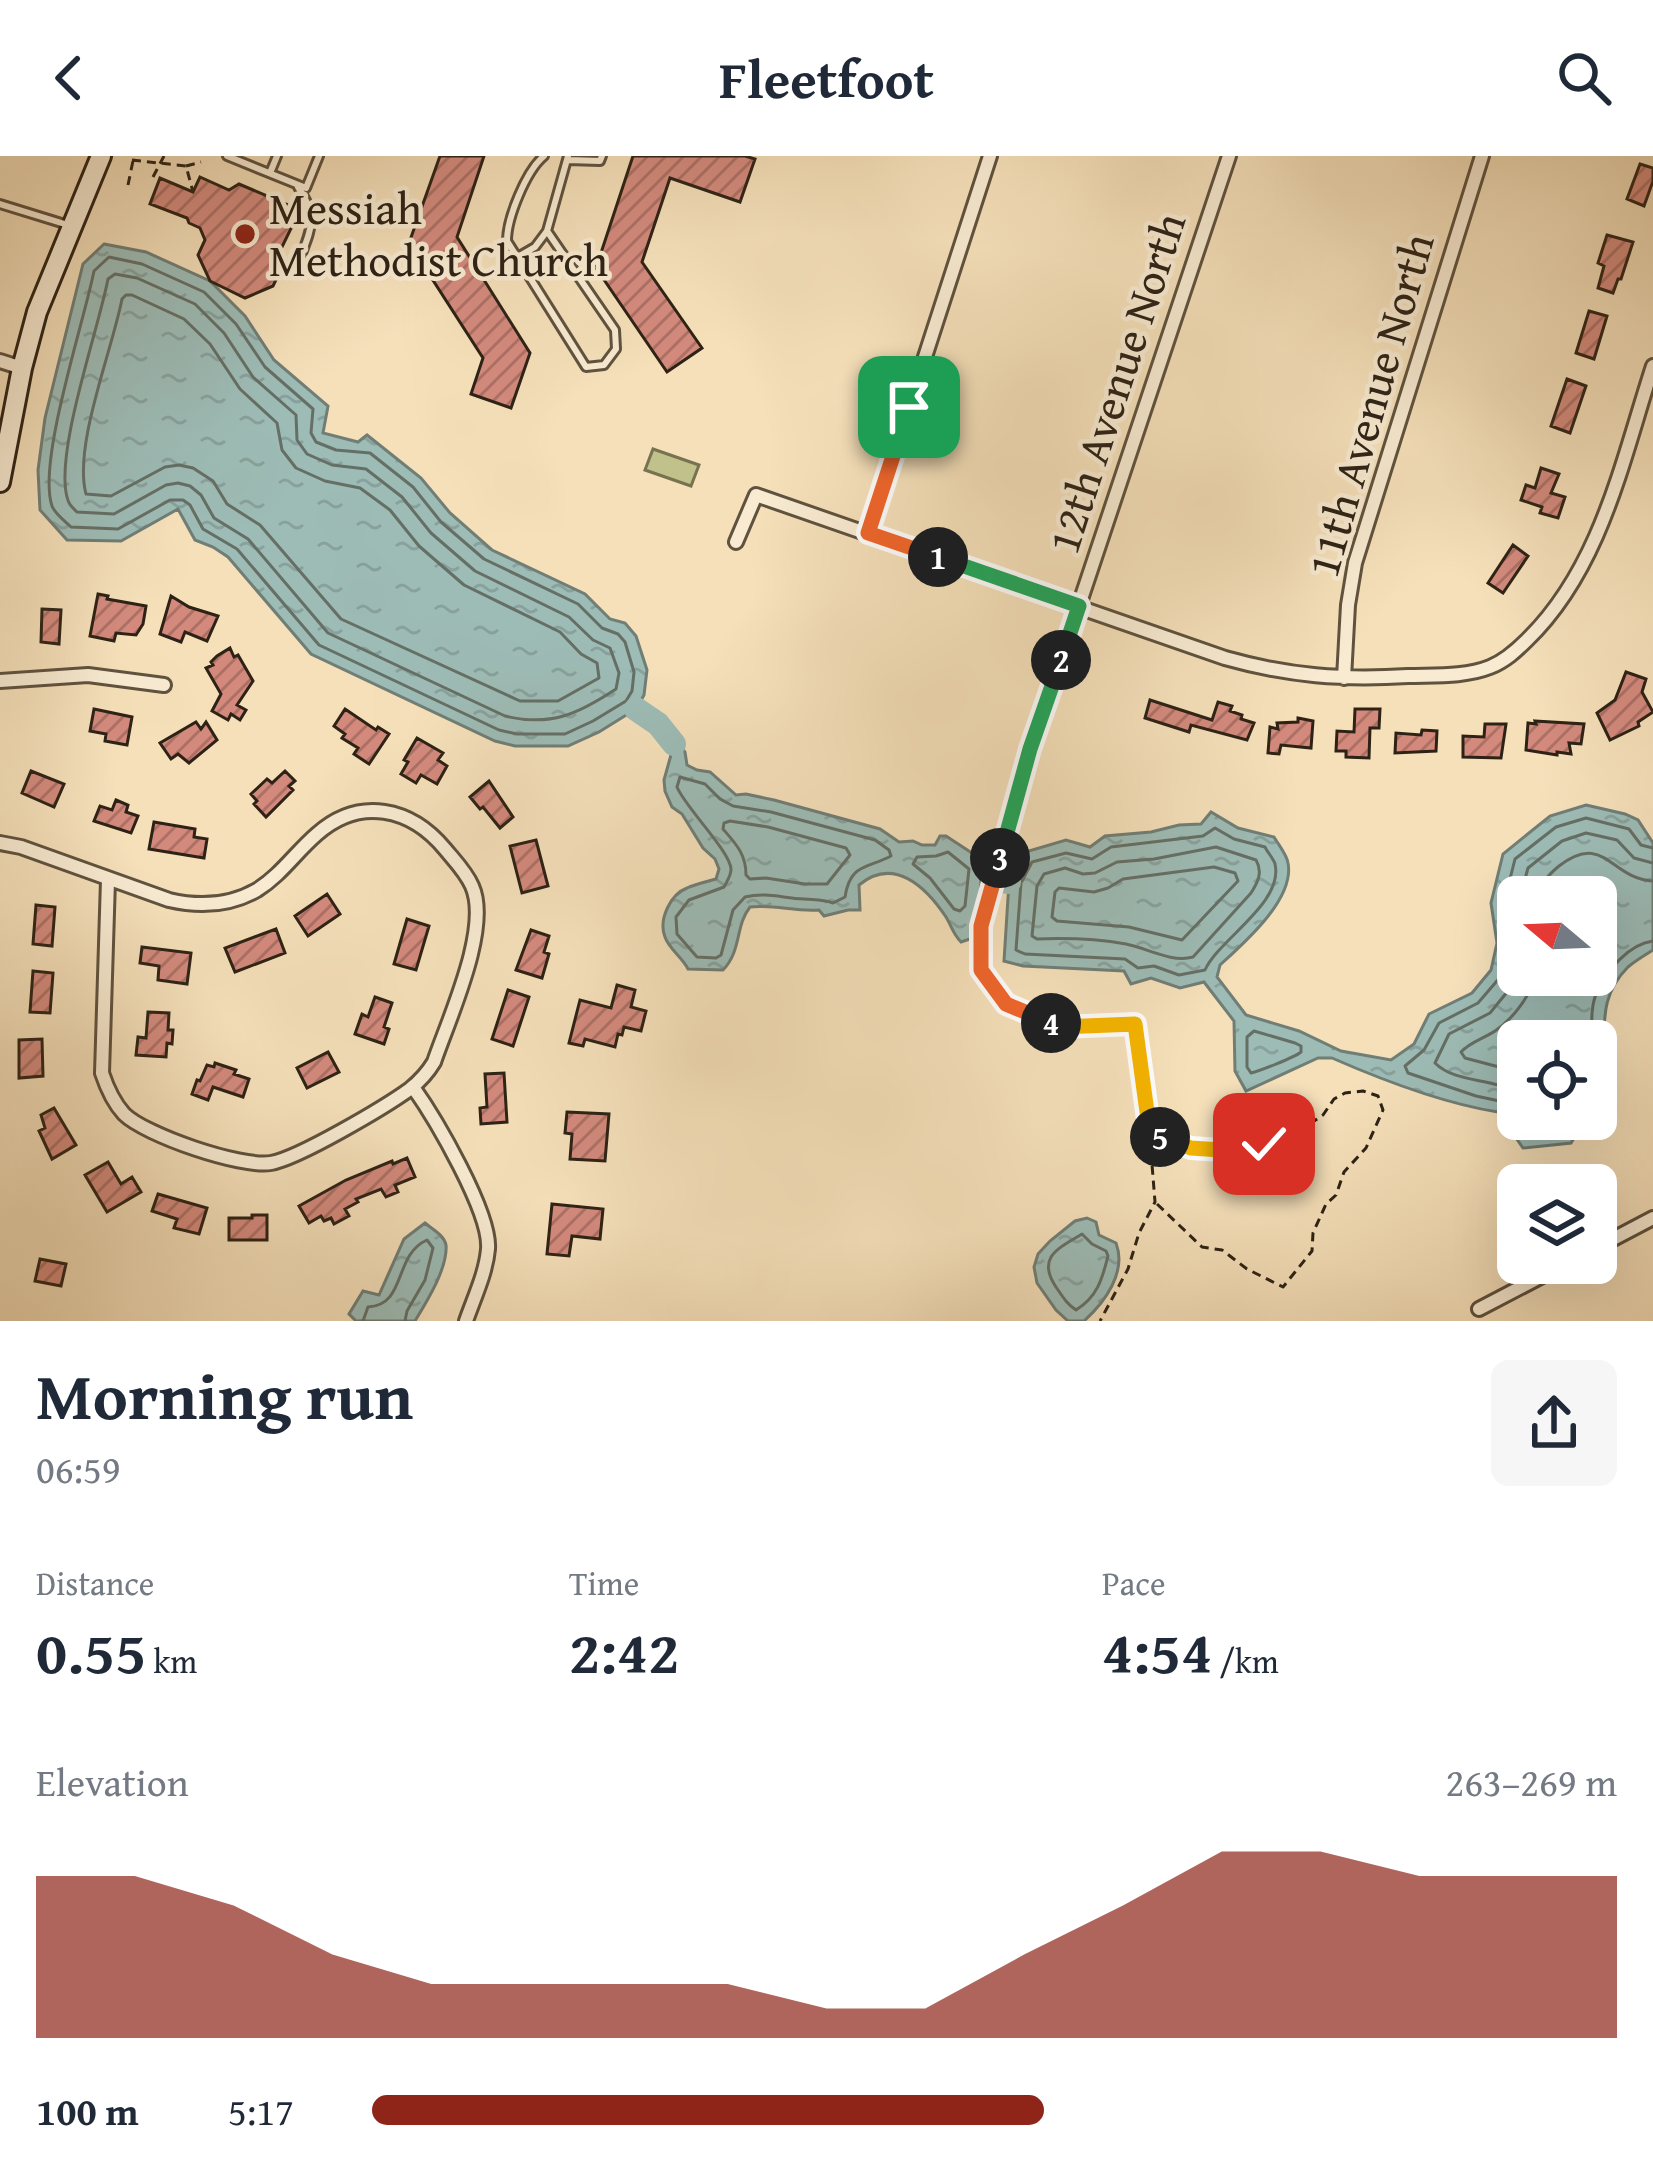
<!DOCTYPE html>
<html lang="en">
<head>
<meta charset="utf-8">
<style>
  body { margin:0; font-family:"Gentium Book Plus",serif; background:#f6f6f7; color:#1f2937; height:100vh; display:flex; flex-direction:column; font-size:45px; white-space:nowrap }
  * { box-sizing:border-box; margin:0 }
  p { font-size:39px; color:#747a83 }
  .icon { flex:none; width:66px; height:66px; fill:none; stroke:currentColor; stroke-width:2; stroke-linecap:round; stroke-linejoin:round }
  .map { position:relative; height:1165px; overflow:hidden }
  .side { display:flex; flex-direction:column; background:#fff; flex:1 }
  .side>* { flex:none }
  .needle { width:78px; rotate:289deg }
  .controls { position:absolute; left:1497px; top:720px; display:grid; gap:24px }
  .controls a { display:grid; place-items:center; width:120px; height:120px; border-radius:18px; background:#fff; box-shadow:0 12px 48px #0002; font-size:60px }
  .pin { position:absolute; display:grid; place-items:center; width:102px; height:102px; color:#fff; margin:-51px; border-radius:24px; box-shadow:0 6px 18px #0006 }
  .km { position:absolute; width:60px; height:60px; margin:-30px; border-radius:50%; background:#222; color:#fff; font-size:33px; line-height:60px; text-align:center }
  .round { display:grid; place-items:center; flex:none; width:126px; height:126px; border-radius:18px; background:#f6f6f7 }
  .head { display:flex; align-items:center; justify-content:space-between; height:204px; padding:0 36px }
  h1 { font-size:66px; font-weight:600; line-height:90px }
  .figures { display:grid; grid-template-columns:repeat(3,1fr); gap:18px; height:204px; padding:12px 36px }
  .figures div { display:grid; align-content:center }
  .figures b { font-size:60px; font-weight:600 }
  .figures small { font-size:33px; font-weight:400 }
  .figures p { font-size:33px }
  .chart { height:336px; padding:24px 36px }
  .chart p { display:flex; justify-content:space-between }
  .chart svg { width:100%; height:216px; margin-top:12px; fill:#8f2418; opacity:.7 }
  ul { padding:0 36px; list-style:none; font-size:39px }
  li { display:grid; grid-template-columns:192px 144px 1fr; align-items:center; height:90px }
  li i { height:30px; border-radius:15px; background:#8f2418 }
  header { display:flex; justify-content:space-between; align-items:center; height:156px; padding:0 36px; background:#fff; font-size:54px; font-weight:600 }
  .map>svg:first-child { display:block }
  .green { fill:#c1c18c; stroke:#777250; stroke-width:3 }
  .water { fill:url(#water-ripples); stroke:#707e76; stroke-width:3; fill-rule:evenodd }
  .lines { fill:none; stroke-linecap:round; stroke-linejoin:round }
  .shore { stroke:#656f66; stroke-width:3 }
  .river { stroke:#9dbcb6; stroke-width:24 }
  .building { fill:url(#building-hatch); stroke:#2d2215; stroke-width:3 }
  .lane-casing { stroke:#5f523e; stroke-width:12 }
  .street-casing { stroke:#5f523e; stroke-width:18 }
  .secondary-casing { stroke:#2d2215; stroke-width:24 }
  .path { stroke:#2d2215; stroke-width:3; stroke-dasharray:9 6; stroke-linecap:butt }
  .lane { stroke:#f8ebd2; stroke-width:6 }
  .street { stroke:#f8ebd2; stroke-width:12 }
  .secondary { stroke:#f8ebd2; stroke-width:18 }
  .split-1-casing { stroke:#fff; stroke-width:24 }
  .split-2-casing { stroke:#fff; stroke-width:24 }
  .split-3-casing { stroke:#fff; stroke-width:24 }
  .split-4-casing { stroke:#fff; stroke-width:24 }
  .split-5-casing { stroke:#fff; stroke-width:24 }
  .split-6-casing { stroke:#fff; stroke-width:24 }
  .split-1 { stroke:#f0652b; stroke-width:15 }
  .split-2 { stroke:#22a559; stroke-width:15 }
  .split-3 { stroke:#22a559; stroke-width:15 }
  .split-4 { stroke:#f0652b; stroke-width:15 }
  .split-5 { stroke:#f5b400; stroke-width:15 }
  .split-6 { stroke:#f5b400; stroke-width:15 }
  .poi-dot { fill:#8f2418; stroke:#f8ebd2; stroke-width:4.5 }
  .labels { text-anchor:middle; stroke-width:9; stroke-linejoin:round; paint-order:stroke }
  .poi-label { font-size:45px; fill:#2d2215; stroke:#f8ebd2; text-anchor:start }
  .street-label { font-size:45px; fill:#2d2215; stroke:#f8ebd2 }
</style>
</head>
<body>
<header><svg class="icon" aria-label="back" viewBox="0 0 24 24"><path d="M15 5l-7 7 7 7"/></svg>Fleetfoot<svg class="icon" aria-label="search" viewBox="0 0 24 24"><circle cx="10" cy="10" r="6"/><path d="M15 15l6 6"/></svg></header>
<div class="map">
<svg width="1653" height="1165" viewBox="0 0 1653 1165">
  <defs>
    <pattern id="water-ripples" width="26" height="14" patternUnits="userSpaceOnUse" patternTransform="scale(3)"><rect width="26" height="14" fill="#9dbcb6"/><path d="M2 4q2-2 4 0t4 0M15 11q2-2 4 0t4 0" fill="none" stroke="#88a19c"/></pattern>
    <pattern id="building-hatch" width="6" height="6" patternUnits="userSpaceOnUse" patternTransform="scale(3)"><rect width="6" height="6" fill="#d38a7d"/><path d="M-1 1l2-2M0 6l6-6M5 7l2-2" fill="none" stroke="#ac7065"/></pattern>
  </defs>
  <rect width="100%" height="100%" fill="#f5e0ba"/>
  <filter id="stains"><feTurbulence type="fractalNoise" baseFrequency=".00167" numOctaves="4"/><feColorMatrix values="0 0 0 0 .2 0 0 0 0 .09 0 0 0 0 .02 0 0 0 .5 -.17"/></filter>
  <radialGradient id="worn" r=".72"><stop offset=".6" stop-color="#630" stop-opacity="0"/><stop offset="1" stop-color="#630" stop-opacity=".3"/></radialGradient>
  <!-- green -->
  <path class="green" d="M653 293 699 309 691 330 645 314Z"/>
  <!-- water -->
  <path class="water" d="M104 88 146 96 210 125 245 160 274 204 328 250 323 277 358 286 367 279 421 322 450 357 492 394 585 438 610 463 625 467 636 480 647 514 644 539 636 553 599 576 568 590H515L495 585 311 498 228 401 213 391 195 384 178 353 121 385 67 384 40 354 38 314 45 262 83 108Z
    M674 588H679L685 596 687 609 697 614 710 616 736 639 746 638 774 644 880 673 899 686 913 685 922 689H935L940 680H946L978 701C985 720 978 764 970 783L961 786C953 778 952 771 946 761 926 731 894 700 859 729L860 754H848L824 760 819 754C795 756 773 748 750 751 735 770 742 794 723 814L688 813C682 801 669 793 665 781 658 763 671 738 687 732 696 728 706 726 716 723L719 713 715 703 703 692 682 658 672 651 665 635 664 624Z
    M1586 649 1625 658 1638 664 1653 687V794C1645 799 1635 805 1628 811 1589 850 1614 889 1596 934V885H1518V963H1585L1571 987 1523 992 1498 956C1446 948 1380 923 1332 902H1318L1246 935 1235 915 1234 865 1204 826 1180 832 1151 822 1131 828 1124 815 1023 810 1004 805 1009 726 1022 697 1066 684 1090 691 1105 680 1151 676 1179 669 1201 668 1211 656 1238 672 1274 681C1278 688 1287 699 1288 707 1295 743 1244 787 1220 809L1217 821 1246 859 1299 875 1341 895 1391 904 1414 888 1429 858 1472 837 1491 814 1497 787 1491 747 1503 698 1550 660ZM1518 741H1596V819H1518Z
    M1087 1062 1096 1066 1099 1079 1116 1087C1127 1116 1105 1146 1084 1165H1068L1056 1154 1037 1127 1034 1111 1038 1098 1050 1085 1075 1065Z
    M425 1067C432 1073 444 1079 446 1089 448 1112 426 1147 415 1165H356L349 1158 363 1135 379 1139 404 1083Z"/>
  <g class="lines">
    <!-- shore -->
    <path class="shore" d="M109 101 142 108 204 136 236 168 265 211 313 253 311 277 316 286 336 294 370 297 413 331 441 366 484 403 578 448 602 472 618 478 625 486 634 516 632 535 626 545 593 565 565 578H517L499 574 319 489 237 393 203 373 190 349 183 344H170L118 373 71 371C65 365 55 358 52 350 37 306 84 166 94 115Z
      M115 118 137 122 195 148 224 177 253 221 296 259 297 284 307 298 332 309 366 313 402 341 431 377 475 415 569 461 593 484 610 492 619 517 616 533C578 558 551 571 505 560L328 477 248 383 214 362 201 339 190 330 178 327 166 329 114 358 77 356C71 350 69 349 67 341 55 295 98 175 108 123Z
      M126 139H132L184 163 210 188 240 233 277 267 282 294 296 312 325 325 360 332 390 354 419 390 464 429 560 476 581 498 597 507 599 522 558 545H520L341 463 260 369 227 348 213 325 193 312 179 309 165 311 111 340 86 338C73 290 112 195 122 143Z
      M680 621 705 628 720 643 733 650 771 656 875 684 889 694 891 700C866 713 850 708 845 741L833 747C822 743 815 744 804 743 782 742 766 736 745 741L733 754 721 799 716 802 697 801 677 778 676 761 689 744 724 731C727 725 731 720 731 713 730 695 685 651 677 631Z
      M730 665 768 671 846 692 850 699 827 728H805L766 722 750 723 746 719C746 698 736 688 723 673L724 667Z
      M1215 672 1234 683 1265 691C1266 694 1275 705 1275 708 1284 747 1219 783 1205 814L1179 819 1154 810 1138 812 1125 803 1025 798 1016 794 1021 727 1032 706 1066 697 1092 703 1111 691 1203 680Z
      M1216 691 1256 704C1263 716 1258 726 1251 737L1193 801C1171 807 1147 792 1126 788 1098 783 1065 782 1037 783L1032 780 1037 730 1044 718 1065 712 1083 718 1095 717 1117 706 1154 703Z
      M948 696 969 713 965 750 960 755 954 753 930 722 913 708 917 701 936 700Z
      M1214 711 1235 717 1238 725 1182 784 1129 771 1057 765 1052 761 1055 736 1059 732 1094 736 1108 732 1123 723Z
      M1520 741 1528 712 1562 685 1586 677 1617 684 1634 702 1653 707
      M1539 741C1543 725 1546 721 1559 710 1605 675 1610 723 1653 725
      M1518 816 1512 830 1490 857 1449 878 1435 907C1456 928 1494 921 1518 938
      M1254 875 1295 887 1301 890V896C1295 901 1260 915 1251 917L1247 911V881Z
      M1592 885C1592 869 1590 851 1597 836 1607 814 1629 788 1653 785
      M1518 916 1465 902 1461 896C1470 886 1483 883 1495 875 1513 863 1530 840 1536 819
      M1572 963 1564 975 1529 978 1504 946 1476 940 1408 917 1405 910 1424 894 1439 867 1478 847 1502 819 1509 787 1504 747 1515 703 1556 671 1586 662 1629 673 1641 689 1653 692
      M1082 1078 1092 1088 1106 1095 1108 1100C1102 1124 1097 1141 1076 1154 1066 1147 1063 1141 1056 1131 1036 1101 1059 1092 1082 1078Z
      M363 1165 368 1151C407 1149 393 1099 427 1084L433 1092 425 1124 407 1155 405 1165"/>
    <!-- river -->
    <path class="river" d="M636 553 658 568 674 588
      M1000 725 1009 726"/>
  </g>
  <!-- building -->
  <path class="building" d="M440 0H484L457 81 530 197 511 252 471 238 483 202 409 87Z
    M633 0H745L755 3 740 46 670 22 642 106 702 192 667 216 596 112Z
    M1640 8 1653 12V25L1644 50 1627 43Z
    M200 21 229 34 239 28 300 54 281 93 275 97 282 111 273 130 245 142 210 125 198 99 205 84 200 72 189 67 187 62 150 48 160 22 193 36Z
    M1607 79 1633 86 1621 123H1618L1613 137 1598 132 1604 110 1598 107Z
    M1589 155 1607 160 1594 203 1576 197Z
    M1567 223 1586 230 1570 277 1551 270Z
    M1541 312 1559 318 1551 337 1565 341 1558 362 1540 357 1542 351 1521 344 1526 329 1535 332Z
    M1513 389 1528 400 1503 437 1488 427Z
    M98 438 108 440 107 443 146 450 143 468 136 479 116 477 114 485 90 480Z
    M171 440 189 451 218 460 207 485 185 476 181 486 160 478Z
    M42 453 61 454 59 488 41 486Z
    M230 492 234 501 238 499 253 525 237 549 246 554 240 564 231 558 228 564 212 555 221 538 206 512 213 509 211 506 217 500Z
    M1626 516 1646 523 1642 536 1653 556 1638 566 1639 570 1610 584 1597 557 1615 544Z
    M1150 544 1212 564 1218 546 1232 550 1230 555 1242 559 1241 563 1254 567 1247 584 1191 569 1189 576 1145 562Z
    M94 553 132 561 127 589 105 585 106 578 90 575Z
    M345 553 376 574 378 571 389 578 369 608 354 598 358 592 342 582 345 578 334 570Z
    M1355 553H1380L1379 572H1370L1369 602 1346 601V595H1336L1337 575 1354 576Z
    M1298 562 1313 565 1311 592 1281 589 1279 598 1268 597 1270 571 1278 573 1277 567 1298 566Z
    M1535 565 1584 568 1581 588 1569 587 1571 598 1557 596V599L1526 594 1528 567 1536 568Z
    M196 566 201 573 206 566 217 584 189 607 178 598 171 603 160 587Z
    M1485 568H1506L1501 602 1463 601V580L1484 581Z
    M1422 574 1437 575 1436 595 1395 597 1396 577 1421 579Z
    M417 582 443 597 438 604 447 610 437 628 421 619 416 627 401 618 408 606 404 604Z
    M31 615 64 628 54 651 22 637Z
    M285 615 295 625 289 630 293 634 266 661 254 648 257 645 251 638 267 623 272 627Z
    M489 625 513 661 500 672 483 651 480 653 470 641Z
    M116 644 128 649 126 656 138 660 131 677 94 665 100 650 112 654Z
    M154 666 195 673 194 681 207 683 204 702 149 693Z
    M536 684 548 730 522 737 510 690Z
    M327 738 340 758 308 780 295 760Z
    M36 749 55 751 52 790 33 788Z
    M407 763 429 770 416 814 394 808Z
    M276 773 285 797 235 816 225 792Z
    M531 774 549 780 544 796 549 798 542 822 516 814Z
    M142 791 191 797 187 828 158 824 159 810 140 807Z
    M33 815 53 817 50 857 30 856Z
    M617 829 635 834 631 851 646 855 641 875 624 871 622 879 618 878 615 891 585 883 583 890 569 887 580 844 611 852Z
    M508 834 529 841 513 890 492 883Z
    M375 841 392 847 384 871 389 873 384 888 355 878 362 858 368 861Z
    M148 856 169 857 168 874H173L172 888 167 887 166 901 136 899 138 881 146 882Z
    M42 883 43 920 19 922V884Z
    M328 896 339 916 307 932 297 912Z
    M215 907 236 914 234 918 249 923 243 941 213 931 208 944 192 938 197 924 200 925 207 909 214 911Z
    M504 917 507 966 481 968 480 952 487 951 485 918Z
    M54 952 76 989 52 1003 39 975 45 972 41 959Z
    M567 956 609 958 605 1005 570 1003 572 978 565 977Z
    M407 1002 415 1021 395 1029 398 1036 386 1041 381 1033 356 1043 358 1046 345 1053 349 1060 334 1068 331 1062 324 1065 321 1060 309 1067 299 1050 346 1024 392 1005 393 1008Z
    M108 1006 121 1028 132 1021 141 1036 107 1056 85 1019Z
    M158 1038 207 1052 199 1078 174 1072 177 1063 152 1055Z
    M552 1048 603 1053 600 1083 572 1080 569 1100 547 1098Z
    M252 1059H267V1084H229V1062H252Z
    M40 1103 66 1108 61 1130 35 1125Z"/>
  <g class="lines">
    <!-- lane casing -->
    <g class="lane-casing">
      <path id="lane" d="M227 0 306 32 319 0
        M544 0C526 15 507 62 507 85L586 211 604 209 616 193 615 174 547 75
        M568 4 600 5 602 0
        M270 17 277 0
        M298 31C319 61 311 73 299 105
        M0 48 68 69
        M516 102 535 91 547 75 568 0"/>
    </g>
    <!-- street casing -->
    <g class="street-casing">
      <path id="street" d="M0 205 22 212
        M868 377 990 0
        M736 386 756 339 1225 502C1289 520 1342 524 1408 520 1434 519 1465 521 1490 511 1505 505 1516 495 1527 484 1601 412 1622 305 1653 210
        M1344 522 1348 449 1355 407 1482 0
        M0 525 88 519 164 529
        M1024 614 1229 0
        M0 687 21 691 169 744C199 751 229 750 257 734 281 719 296 696 317 678 360 640 411 652 445 693 455 705 466 716 472 730 491 772 449 862 434 906 428 916 420 925 410 933 385 951 299 1002 271 1007 241 1012 145 979 124 958 113 946 107 932 102 917L108 724
        M413 931C435 962 491 1057 488 1093 486 1117 474 1142 466 1165
        M1596 1092 1653 1062
        M1479 1153 1567 1107"/>
    </g>
    <!-- secondary casing -->
    <g class="secondary-casing">
      <path id="secondary" d="M0 326 22 212 37 156 101 0"/>
    </g>
    <!-- path -->
    <path class="path" d="M132 4 186 10 193 36
      M186 10 201 6
      M153 21 164 0
      M128 29 134 0
      M1020 627 981 770V814L1006 848 1060 871 1135 869 1149 971 1155 1046 1139 1077 1128 1113 1100 1165
      M1152 979 1191 992 1221 994 1265 988 1283 977 1305 971 1323 959 1334 943 1345 937 1363 935 1378 940 1383 954 1366 992 1344 1016 1336 1039 1326 1048 1313 1077 1312 1095 1283 1131 1247 1113 1222 1094 1202 1091 1156 1047"/>
    <!-- lane -->
    <use href="#lane" class="lane"/>
    <!-- street -->
    <use href="#street" class="street"/>
    <!-- secondary -->
    <use href="#secondary" class="secondary"/>
  </g>
  <g class="lines">
    <!-- split-1 casing -->
    <g class="split-1-casing">
      <path id="split-1" d="M909 251 868 377 938 401"/>
    </g>
    <!-- split-2 casing -->
    <g class="split-2-casing">
      <path id="split-2" d="M938 401 1079 450 1061 504"/>
    </g>
    <!-- split-3 casing -->
    <g class="split-3-casing">
      <path id="split-3" d="M1000 702 1030 593 1061 504"/>
    </g>
    <!-- split-4 casing -->
    <g class="split-4-casing">
      <path id="split-4" d="M1000 702 981 770V814L1006 848 1051 867"/>
    </g>
    <!-- split-5 casing -->
    <g class="split-5-casing">
      <path id="split-5" d="M1051 867 1060 871 1135 868 1150 978 1160 981"/>
    </g>
    <!-- split-6 casing -->
    <g class="split-6-casing">
      <path id="split-6" d="M1160 981 1191 992 1221 994 1264 988"/>
    </g>
    <!-- split-1 -->
    <use href="#split-1" class="split-1"/>
    <!-- split-2 -->
    <use href="#split-2" class="split-2"/>
    <!-- split-3 -->
    <use href="#split-3" class="split-3"/>
    <!-- split-4 -->
    <use href="#split-4" class="split-4"/>
    <!-- split-5 -->
    <use href="#split-5" class="split-5"/>
    <!-- split-6 -->
    <use href="#split-6" class="split-6"/>
  </g>
  <!-- markers -->
  <circle class="poi-dot" cx="245" cy="78" r="12"/>
  <g class="labels">
    <!-- poi labels -->
    <g class="poi-label">
      <text x="269" y="68">Messiah<tspan x="269" dy="52">Methodist Church</tspan></text>
    </g>
    <!-- street labels -->
    <g class="street-label">
      <text transform="translate(1116 227) rotate(-72)" y="16">12th Avenue North</text>
      <text transform="translate(1370 249) rotate(-74)" y="16">11th Avenue North</text>
    </g>
  </g>
  <rect width="100%" height="100%" filter="url(#stains)"/>
  <rect width="100%" height="100%" fill="url(#worn)"/>
</svg>
<div class="controls">
<a><svg class="needle" viewBox="-14 -14 28 28"><path d="M0-13l5 13h-10z" fill="#e53935"/><path d="M0 13l5-13h-10z" fill="#747a83"/></svg></a>
<a><svg class="icon" aria-label="locate" viewBox="0 0 24 24"><circle cx="12" cy="12" r="6"/><path d="M12 2v4M12 18v4M2 12h4M18 12h4"/></svg></a>
<a><svg class="icon" aria-label="layers" viewBox="0 0 24 24"><path d="M12 4l9 5-9 5-9-5zM3 14l9 5 9-5"/></svg></a>
</div>
<div class="pin" style="left:909px;top:251px;background:#1e9e55"><svg class="icon" aria-label="arrive" viewBox="0 0 24 24"><path d="M6 21V4h12l-3 4 3 4H6"/></svg></div>
<div class="pin" style="left:1264px;top:988px;background:#d93025"><svg class="icon" aria-label="check" viewBox="0 0 24 24"><path d="M5 12l5 5 9-10"/></svg></div>
<b class="km" style="left:938px;top:401px">1</b>
<b class="km" style="left:1061px;top:504px">2</b>
<b class="km" style="left:1000px;top:702px">3</b>
<b class="km" style="left:1051px;top:867px">4</b>
<b class="km" style="left:1160px;top:981px">5</b>
</div>
<section class="side">
<div class="head"><div><h1>Morning run</h1><p>06:59</p></div><a class="round"><svg class="icon" aria-label="share" viewBox="0 0 24 24"><path d="M12 15V3M7 8l5-5 5 5M5 13v7h14v-7"/></svg></a></div>
<div class="figures">
<div><p>Distance</p><b>0.55<small> km</small></b></div>
<div><p>Time</p><b>2:42</b></div>
<div><p>Pace</p><b>4:54<small> /km</small></b></div>
</div>
<div class="chart"><p><span>Elevation</span>263–269 m</p>
<svg viewBox="0 0 160 44" preserveAspectRatio="none"><path d="M0 44V11L10 11L20 17L30 27L40 33L50 33L60 33L70 33L80 38L90 38L100 27L110 17L120 6L130 6L140 11L150 11L160 11V44z"/></svg>
</div>
<ul>
<li><b>100 m</b>5:17<i style="width:54%"></i></li>
</ul>
</section>
</body>
</html>
